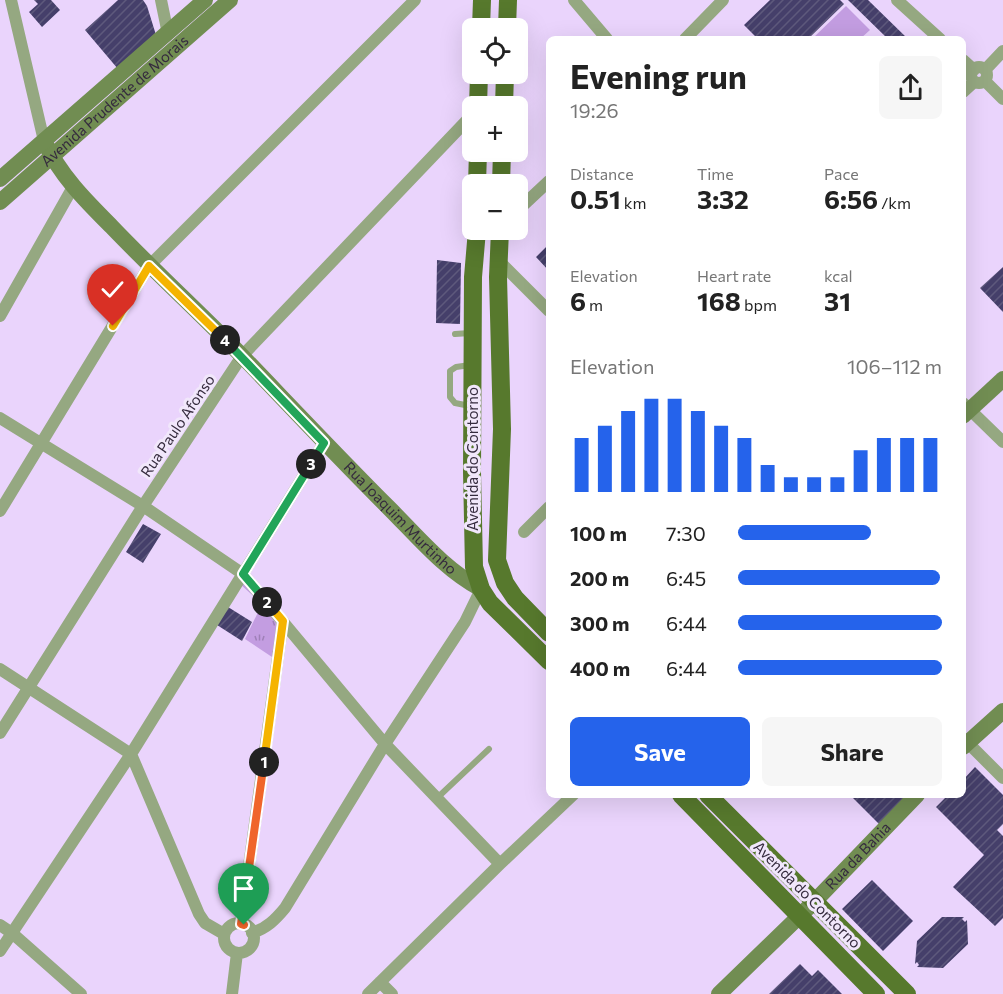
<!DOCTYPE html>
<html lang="en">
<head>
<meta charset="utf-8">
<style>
  body { margin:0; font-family:Commissioner,sans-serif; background:#f6f6f6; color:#222; height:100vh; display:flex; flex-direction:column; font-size:22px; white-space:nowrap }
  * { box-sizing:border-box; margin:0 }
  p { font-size:20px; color:#767676 }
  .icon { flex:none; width:33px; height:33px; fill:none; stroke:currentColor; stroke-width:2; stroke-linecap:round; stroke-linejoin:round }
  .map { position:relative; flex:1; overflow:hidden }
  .details { position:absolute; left:546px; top:36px; width:420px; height:762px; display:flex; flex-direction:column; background:#fff; border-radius:9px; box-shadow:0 6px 24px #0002 }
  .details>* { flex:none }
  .controls { position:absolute; left:462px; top:18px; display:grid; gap:12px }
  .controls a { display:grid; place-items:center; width:66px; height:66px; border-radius:9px; background:#fff; box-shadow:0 6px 24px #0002; font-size:30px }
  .pin { position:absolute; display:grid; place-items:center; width:51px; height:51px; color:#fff; margin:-62px -26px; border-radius:50% 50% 50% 0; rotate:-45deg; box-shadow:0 0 6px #0007 }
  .pin .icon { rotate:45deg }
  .km { position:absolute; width:30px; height:30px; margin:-15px; border-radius:50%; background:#222; color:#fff; font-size:16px; line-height:30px; text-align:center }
  .round { display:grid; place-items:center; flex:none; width:63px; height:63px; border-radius:9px; background:#f6f6f6 }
  .head { display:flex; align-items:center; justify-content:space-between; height:102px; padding:0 24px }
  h1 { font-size:33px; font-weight:700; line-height:45px }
  .figures { display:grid; grid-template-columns:repeat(3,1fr); gap:9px; height:102px; padding:6px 24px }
  .figures div { display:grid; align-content:center }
  .figures b { font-size:26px; font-weight:700 }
  .figures small { font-size:16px; font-weight:400 }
  .figures p { font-size:16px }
  .chart { height:168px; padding:12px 24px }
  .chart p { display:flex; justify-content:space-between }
  .chart svg { width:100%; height:108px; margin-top:6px; stroke:#2563eb; stroke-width:6 }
  .cta { display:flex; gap:12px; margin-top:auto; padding:12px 24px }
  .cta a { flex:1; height:69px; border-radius:9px; background:#2563eb; color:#fff; font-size:24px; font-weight:700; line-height:69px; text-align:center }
  .cta a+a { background:#f6f6f6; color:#222 }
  ul { padding:0 24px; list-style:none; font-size:20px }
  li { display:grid; grid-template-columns:96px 72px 1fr; align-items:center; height:45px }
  li i { height:15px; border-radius:8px; background:#2563eb }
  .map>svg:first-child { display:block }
  .park { fill:url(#park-tufts) }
  .pitch { fill:#c39de1 }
  .building { fill:url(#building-hatch) }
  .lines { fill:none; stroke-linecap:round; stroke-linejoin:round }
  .lane { stroke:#95a881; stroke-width:6 }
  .street { stroke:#95a881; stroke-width:12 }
  .secondary { stroke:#718d52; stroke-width:16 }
  .primary { stroke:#57792d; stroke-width:18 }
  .split-1-casing { stroke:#fff; stroke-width:12 }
  .split-2-casing { stroke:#fff; stroke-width:12 }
  .split-3-casing { stroke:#fff; stroke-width:12 }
  .split-4-casing { stroke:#fff; stroke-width:12 }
  .split-5-casing { stroke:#fff; stroke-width:12 }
  .split-1 { stroke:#f0652b; stroke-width:8 }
  .split-2 { stroke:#f5b400; stroke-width:8 }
  .split-3 { stroke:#22a559; stroke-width:8 }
  .split-4 { stroke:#22a559; stroke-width:8 }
  .split-5 { stroke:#f5b400; stroke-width:8 }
  .labels { text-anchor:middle; stroke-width:6; stroke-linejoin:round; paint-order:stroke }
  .street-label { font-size:15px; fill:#352b3e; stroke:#f1e7fb }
</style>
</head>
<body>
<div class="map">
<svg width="1003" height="994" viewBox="0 0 1003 994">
  <defs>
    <pattern id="park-tufts" width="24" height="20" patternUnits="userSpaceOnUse" patternTransform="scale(1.5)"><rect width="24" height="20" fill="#c39de1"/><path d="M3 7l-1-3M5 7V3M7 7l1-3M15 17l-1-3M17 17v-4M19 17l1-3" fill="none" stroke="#9f80b8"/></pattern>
    <pattern id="building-hatch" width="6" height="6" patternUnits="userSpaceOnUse" patternTransform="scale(1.5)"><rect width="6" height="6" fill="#453f6a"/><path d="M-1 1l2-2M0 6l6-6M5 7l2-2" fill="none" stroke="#5e597c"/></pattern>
  </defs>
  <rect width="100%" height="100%" fill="#ead4fc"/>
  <!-- park -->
  <path class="park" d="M244 575 282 623 278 661 245 639 262 604 239 583Z"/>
  <!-- pitch -->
  <path class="pitch" d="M846 6 870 30 860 39H812Z"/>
  <!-- building -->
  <path class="building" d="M34 0H51L60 10 42 27 29 12 38 4Z
    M118 0H143L147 6 156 35 118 69 85 30Z
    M770 0H840L844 4 808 39H758L744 25Z
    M848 0H868L908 39H888Z
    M549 244V271L536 257Z
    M437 260 461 263 460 324 436 323Z
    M1003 267V312L980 288Z
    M143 524 161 534 143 563 126 552Z
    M228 607 252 622 242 641 217 625Z
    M975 767 1003 795V824L997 830 1003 836V918L995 926 953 887 984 855 936 807 948 795H963V780Z
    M850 795H915L882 827Z
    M872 880 913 921 883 951 842 909Z
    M942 917H964L962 919 965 922 967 920 968 944 943 968 917 967 919 965 917 962 915 964 917 941Z
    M800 964 812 976 818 970 842 994H769Z"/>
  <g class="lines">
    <!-- lane -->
    <path class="lane" d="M455 334 470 333
      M470 365 456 367 450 371V397L455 403 470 406
      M436 799 489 749"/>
    <!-- street -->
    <path class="street" d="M11 0 44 141
      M161 0 168 34
      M574 0 607 39
      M897 0 940 39
      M685 39 723 0
      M963 60 974 70
      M971 75a8 8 0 1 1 16 0a8 8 0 1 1-16 0Z
      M985 70 1003 51
      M985 81 1003 99
      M963 92 974 82
      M518 210 549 181
      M499 261 549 311
      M0 316 73 187
      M963 403 1003 442
      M0 418 143 506 243 574 385 744 500 864
      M0 511 149 266 415 0
      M524 532 549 507
      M0 669 131 754 199 914 205 923 224 934
      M0 733 143 506 242 356 472 115
      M964 739 1003 778
      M224 938a15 15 0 1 1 30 0a15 15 0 1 1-30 0Z
      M241 924 283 621
      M0 925 12 933 81 994
      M252 933C267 928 275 920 285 908L385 744 465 622 481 589
      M0 951 131 754 324 443
      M380 982 392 994
      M232 994 237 953
      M368 994 500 864 573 795"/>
    <!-- secondary -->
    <g class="secondary">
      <path id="s1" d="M44 141C60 175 85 200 111 226 154 271 200 313 244 358 292 408 340 459 389 508 418 537 445 570 481 589"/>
      <path d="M0 179 205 0"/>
      <path id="s2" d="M0 202 230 0"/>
      <path d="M963 416 1003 379"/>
      <path d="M963 747 1003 711"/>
      <path id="s3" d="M719 994 814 902 917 795"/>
    </g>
    <!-- primary -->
    <path class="primary" d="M481 28 482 0
      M507 28 508 0
      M478 106 479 74
      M504 106 505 74
      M477 184 478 152
      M501 184 502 152
      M477 230 473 277 472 472 474 567 481 589 490 603 549 661
      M500 230 498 277 502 429 497 560 505 583 515 598 549 633
      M681 795 876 994
      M708 795 907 994"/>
  </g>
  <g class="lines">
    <!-- split-1 casing -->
    <g class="split-1-casing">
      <path id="split-1" d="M244 925 241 924 264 762"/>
    </g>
    <!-- split-2 casing -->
    <g class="split-2-casing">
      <path id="split-2" d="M264 762 283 621 267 602"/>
    </g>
    <!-- split-3 casing -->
    <g class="split-3-casing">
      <path id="split-3" d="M267 602 243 574 311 464"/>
    </g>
    <!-- split-4 casing -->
    <g class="split-4-casing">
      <path id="split-4" d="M225 340 324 443 311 464"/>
    </g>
    <!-- split-5 casing -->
    <g class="split-5-casing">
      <path id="split-5" d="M113 326 149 266 225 340"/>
    </g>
    <!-- split-1 -->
    <use href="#split-1" class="split-1"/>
    <!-- split-2 -->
    <use href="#split-2" class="split-2"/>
    <!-- split-3 -->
    <use href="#split-3" class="split-3"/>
    <!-- split-4 -->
    <use href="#split-4" class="split-4"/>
    <!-- split-5 -->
    <use href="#split-5" class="split-5"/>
  </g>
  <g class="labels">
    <!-- street labels -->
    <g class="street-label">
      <text dy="5" stroke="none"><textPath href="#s2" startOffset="153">Avenida Prudente de Morais</textPath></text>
      <text transform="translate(178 426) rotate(-56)" y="5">Rua Paulo Afonso</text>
      <text transform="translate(473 459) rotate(-90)" y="5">Avenida do Contorno</text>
      <text dy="5" stroke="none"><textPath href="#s1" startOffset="520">Rua Joaquim Murtinho</textPath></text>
      <text dy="5" stroke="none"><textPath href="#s3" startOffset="196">Rua da Bahia</textPath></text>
      <text transform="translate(807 895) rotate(45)" y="5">Avenida do Contorno</text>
    </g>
  </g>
</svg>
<div class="controls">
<a><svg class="icon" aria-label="locate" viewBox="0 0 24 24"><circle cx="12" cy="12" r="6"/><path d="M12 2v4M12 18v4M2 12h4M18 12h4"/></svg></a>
<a>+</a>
<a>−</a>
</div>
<div class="pin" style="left:244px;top:925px;background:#1e9e55"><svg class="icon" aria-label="arrive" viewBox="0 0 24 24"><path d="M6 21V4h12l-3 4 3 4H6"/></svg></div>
<div class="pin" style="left:113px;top:326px;background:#d93025"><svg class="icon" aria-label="check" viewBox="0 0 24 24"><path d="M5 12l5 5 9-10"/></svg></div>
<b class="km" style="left:264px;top:762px">1</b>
<b class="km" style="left:267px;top:602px">2</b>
<b class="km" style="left:311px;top:464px">3</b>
<b class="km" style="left:225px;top:340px">4</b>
<section class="details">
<div class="head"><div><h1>Evening run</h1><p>19:26</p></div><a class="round"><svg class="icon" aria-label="share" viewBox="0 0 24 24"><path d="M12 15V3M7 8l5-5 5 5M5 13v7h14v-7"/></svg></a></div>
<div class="figures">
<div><p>Distance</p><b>0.51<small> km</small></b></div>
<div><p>Time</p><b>3:32</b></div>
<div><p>Pace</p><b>6:56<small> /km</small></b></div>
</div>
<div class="figures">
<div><p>Elevation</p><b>6<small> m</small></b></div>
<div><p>Heart rate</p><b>168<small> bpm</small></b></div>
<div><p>kcal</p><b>31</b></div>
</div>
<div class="chart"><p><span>Elevation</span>106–112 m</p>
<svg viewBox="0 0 160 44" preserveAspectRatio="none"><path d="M5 44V22M15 44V17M25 44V11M35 44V6M45 44V6M55 44V11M65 44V17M75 44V22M85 44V33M95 44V38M105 44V38M115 44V38M125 44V27M135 44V22M145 44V22M155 44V22"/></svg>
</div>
<ul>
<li><b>100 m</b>7:30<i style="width:65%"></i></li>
<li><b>200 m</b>6:45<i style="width:99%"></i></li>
<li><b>300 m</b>6:44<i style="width:100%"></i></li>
<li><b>400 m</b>6:44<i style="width:100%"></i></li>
</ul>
<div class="cta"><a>Save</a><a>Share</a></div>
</section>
</div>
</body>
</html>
